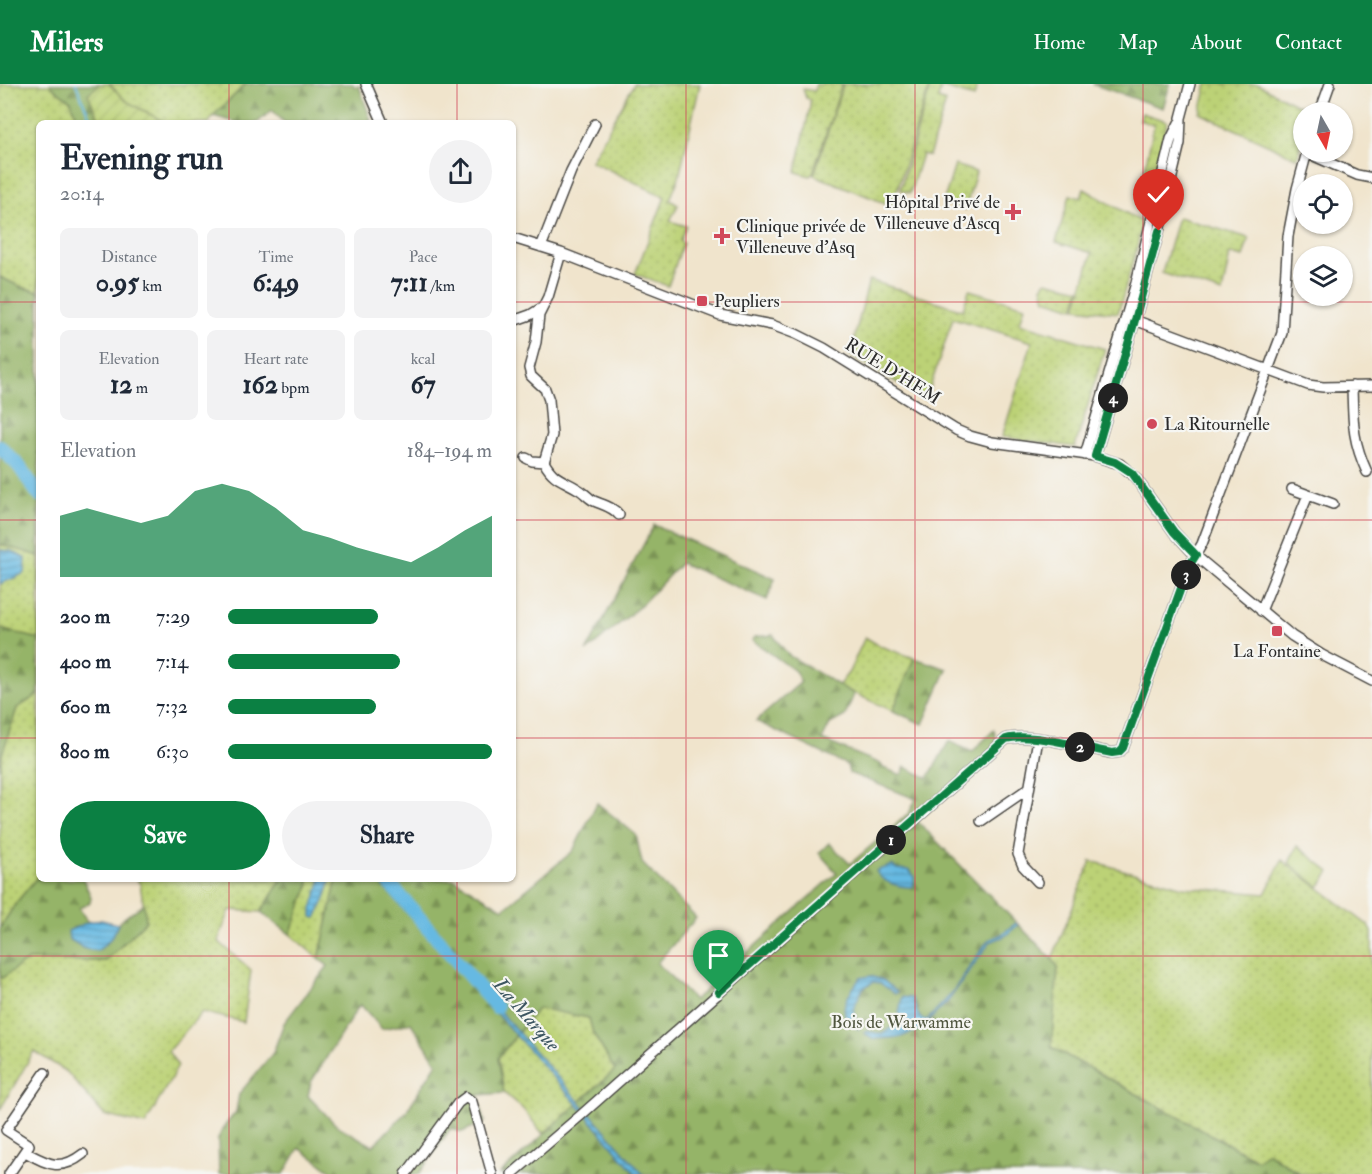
<!DOCTYPE html>
<html lang="en">
<head>
<meta charset="utf-8">
<style>
  body { margin:0; font-family:"IM FELL Double Pica",serif; background:#f2f2f3; color:#1f2937; height:100vh; display:flex; flex-direction:column; font-size:22px; white-space:nowrap }
  * { box-sizing:border-box; margin:0 }
  p { font-size:20px; color:#747a83 }
  .icon { flex:none; width:33px; height:33px; fill:none; stroke:currentColor; stroke-width:2; stroke-linecap:round; stroke-linejoin:round }
  .map { position:relative; flex:1; overflow:hidden }
  .side { position:absolute; left:36px; top:36px; width:480px; height:762px; display:flex; flex-direction:column; background:#fff; border-radius:9px; box-shadow:0 2px 4px #0004 }
  .side>* { flex:none }
  .needle { width:39px; rotate:171deg }
  .buttons { position:absolute; left:1293px; top:18px; display:grid; gap:12px }
  .buttons a { display:grid; place-items:center; width:60px; height:60px; border-radius:50%; background:#fff; box-shadow:0 2px 4px #0004; font-size:30px }
  .pin { position:absolute; display:grid; place-items:center; width:51px; height:51px; color:#fff; margin:-62px -26px; border-radius:50% 50% 50% 0; rotate:-45deg; box-shadow:0 0 6px #0007 }
  .pin .icon { rotate:45deg }
  .km { position:absolute; width:30px; height:30px; margin:-15px; border-radius:50%; background:#222; color:#fff; font-size:16px; line-height:30px; text-align:center }
  .round { display:grid; place-items:center; flex:none; width:63px; height:63px; border-radius:32px; background:#f2f2f3 }
  .headline { display:flex; align-items:center; justify-content:space-between; height:102px; padding:0 24px }
  h1 { font-size:33px; font-weight:700; line-height:45px }
  .figures { display:grid; grid-template-columns:repeat(3,1fr); gap:9px; height:102px; padding:6px 24px }
  .figures div { display:grid; align-content:center; border-radius:9px; background:#f2f2f3; text-align:center }
  .figures b { font-size:26px; font-weight:700 }
  .figures small { font-size:16px; font-weight:400 }
  .figures p { font-size:16px }
  .chart { height:168px; padding:12px 24px }
  .chart p { display:flex; justify-content:space-between }
  .chart svg { width:100%; height:108px; margin-top:6px; fill:#0b8043; opacity:.7 }
  .primary-button { display:flex; gap:12px; margin-top:auto; padding:12px 24px }
  .primary-button a { flex:1; height:69px; border-radius:36px; background:#0b8043; color:#fff; font-size:24px; font-weight:700; line-height:69px; text-align:center }
  .primary-button a+a { background:#f2f2f3; color:#1f2937 }
  ul { padding:0 24px; list-style:none; font-size:20px }
  li { display:grid; grid-template-columns:96px 72px 1fr; align-items:center; height:45px }
  li i { height:15px; border-radius:8px; background:#0b8043 }
  header { display:flex; align-items:center; gap:36px; box-sizing:border-box; height:84px; padding:0 30px; background:#0b8043; color:#fff }
  header strong { font-size:28px }
  nav { display:flex; gap:33px; margin-inline-start:auto; font-size:21px }
  .map>svg:first-child { display:block }
  .grass { fill:url(#grass-dots); stroke:#747e50; stroke-width:1.5 }
  .forest { fill:url(#forest-firs); stroke:#607049; stroke-width:1.5; fill-rule:evenodd }
  .garden { fill:url(#garden-furrows); stroke:#747e50; stroke-width:1.5 }
  .pitch { fill:#bcd276; stroke:#747e50; stroke-width:1.5 }
  .water { fill:url(#water-rules); stroke:#487286; stroke-width:1.5 }
  .lines { fill:none; stroke-linecap:round; stroke-linejoin:round }
  .stream { stroke:#66b9e2; stroke-width:2 }
  .river { stroke:#66b9e2; stroke-width:14 }
  .minor-casing { stroke:#494743; stroke-width:12 }
  .minor { stroke:#fff; stroke-width:9 }
  .route-casing { stroke:#fff; stroke-width:12 }
  .route { stroke:#0b8043; stroke-width:8 }
  .grid { fill:none; stroke:#d1495b; stroke-width:1.5; stroke-opacity:0.55 }
  .poi-dot { fill:#d1495b; stroke:#f6f6f2; stroke-width:2 }
  .labels { text-anchor:middle; stroke-width:4.5; stroke-linejoin:round; paint-order:stroke }
  .poi-label { font-size:18px; fill:#2b2b2b; stroke:#f6f6f2; text-anchor:start }
  .street-label { font-size:18px; fill:#2b2b2b; stroke:#f6f6f2 }
  .park-label { font-size:18px; fill:#4f553e; stroke:#f6f6f2 }
  .water-label { font-size:20px; font-style:italic; fill:#3d5662; stroke:#f6f6f2 }
</style>
</head>
<body>
<header>
<strong>Milers</strong>
<nav><a>Home</a><a>Map</a><a>About</a><a>Contact</a></nav>
</header>
<div class="map">
<svg width="1372" height="1090" viewBox="0 0 1372 1090">
  <defs>
    <pattern id="grass-dots" width="8" height="8" patternUnits="userSpaceOnUse" patternTransform="scale(1.5)"><rect width="8" height="8" fill="#bcd276"/><path d="M2 2h.1M6 6h.1" fill="none" stroke="#a2b466" stroke-width="1.8" stroke-linecap="round"/></pattern>
    <pattern id="forest-firs" width="22" height="20" patternUnits="userSpaceOnUse" patternTransform="scale(1.5)"><rect width="22" height="20" fill="#95b467"/><path d="M5 1l3.5 6h-7zM16 11l3.5 6h-7z" fill="#7a9355"/></pattern>
    <pattern id="garden-furrows" width="10" height="10" patternUnits="userSpaceOnUse" patternTransform="scale(1.5)"><rect width="10" height="10" fill="#bcd276"/><path d="M-1 1l2-2M0 10L10 0M9 11l2-2" fill="none" stroke="#a2b466"/></pattern>
    <pattern id="water-rules" width="6" height="5" patternUnits="userSpaceOnUse" patternTransform="scale(1.5)"><rect width="6" height="5" fill="#66b9e2"/><path d="M0 2.5h6" fill="none" stroke="#5497b7"/></pattern>
  </defs>
  <rect width="100%" height="100%" fill="#f6f6f2"/>
  <filter id="ink" filterUnits="userSpaceOnUse"><feTurbulence type="fractalNoise" baseFrequency=".0167" numOctaves="2"/><feDisplacementMap in="SourceGraphic" scale="12" xChannelSelector="R" yChannelSelector="G"/><feConvolveMatrix kernelMatrix="1 2 1 2 8 2 1 2 1" color-interpolation-filters="sRGB"/></filter>
  <filter id="wash" filterUnits="userSpaceOnUse"><feTurbulence type="fractalNoise" baseFrequency=".008" numOctaves="4" result="noise"/><feDisplacementMap in="SourceGraphic" scale="24" xChannelSelector="R" yChannelSelector="G"/><feGaussianBlur stdDeviation="1.35" result="paint"/><feColorMatrix in="noise" values="0 0 0 0 0 0 0 0 0 0 0 0 0 0 0 0 0 1.4 0 .05"/><feComposite in="paint" operator="in"/></filter>
  <g filter="url(#wash)">
    <rect width="100%" height="100%" fill="#f0e4cc"/>
    <!-- grass -->
    <path class="grass" d="M0 0H51V2L71 17 79 39H39V208L21 203 0 193Z
      M109 0H246L213 32 209 39H166L126 17Z
      M634 0H700L679 93 670 116 678 121 670 137 686 142 680 157 683 159 668 202 635 190 665 113 591 77Z
      M816 0H842L813 89 810 92 796 88 810 22V16L806 14 803 5 814 7Z
      M843 0H930L892 122 814 91Z
      M931 0H965L977 3 974 13 941 3 938 15 946 18 929 72 922 70 910 109 900 106Z
      M1207 0H1257L1311 28H1304L1303 53 1297 74 1200 29Z
      M1142 29 1167 37 1147 122 1138 117 1154 41 1140 36Z
      M955 81 976 88 965 126 943 119Z
      M1084 105 1142 138 1137 164 1118 229 1076 224 1092 169 1056 158 1070 111 1081 114Z
      M1178 133 1249 154 1243 173 1230 170 1222 209 1162 189Z
      M869 196 963 226 969 206 1025 222 1020 239 1105 265 1075 363 1002 353 1032 258 953 234 926 316 850 271Z
      M1046 197 1080 205 1074 224 1045 215 1042 203Z
      M0 460 39 472V555L0 545Z
      M865 553 880 562 914 574 893 627 838 602 849 588Z
      M39 610V791L16 819 0 844V685L2 670 17 624Z
      M1282 776 1369 842 1372 848V1090H1301L1267 1068 1257 1076 1051 963 1058 883 1052 875 1091 777 1183 803 1265 810Z
      M137 795H282L261 828 230 826 218 857 251 886 244 938 202 928 168 967 178 982 145 1041 104 1031 67 988 34 967 0 1026V892L2 894 28 876 106 877 146 837 140 800Z
      M309 795H337L319 875 290 850 308 804Z
      M538 924 589 934 593 949 615 986 543 1050 523 1025 504 1009 498 974Z"/>
    <!-- forest -->
    <path class="forest" d="M51 0H100L88 10 101 39H79L71 17 51 2Z
      M246 0H353L355 3 359 2 372 39H285L272 26 257 39H239L213 32Z
      M1092 0H1170L1163 24Z
      M0 193 21 203 39 208V472L0 460Z
      M654 441 775 495 767 516 681 479 640 522 586 568Z
      M0 545 39 555V610L17 624 2 670 0 685Z
      M773 551 788 571 854 610 845 632 830 640 822 656 881 680 883 684 902 691 905 683 928 694 949 657 972 668 994 646 999 667 917 737 1052 875 1058 883 1051 963 1257 1076 1267 1068 1301 1090H500L615 986 593 949 589 934 538 924 498 974 504 1009 478 1011 485 1038 462 1048 450 1045 419 1090H336L299 1064 284 1090H219L218 1055 223 1044 236 1028 239 1010 273 969 284 939 328 882 319 875 337 795H454L503 825 573 767 597 719 636 751 642 779 696 834 657 879 694 916 837 789 819 769 829 759 850 780 909 729 916 715 849 689 847 681 756 637 801 598 795 587 752 556 755 553ZM360 920 382 945 411 939 437 979 406 1028 373 1062 336 1041 308 1012 311 998Z
      M914 574 947 585 923 640 893 627Z
      M39 791V795H83L91 813 90 819 79 824 88 838 69 847 97 867C112 856 109 855 118 841 122 833 137 826 144 820L146 837 106 877 28 876 2 894 0 892V844L16 819Z
      M282 795H309L308 804 290 850 261 828Z"/>
    <!-- garden -->
    <path class="garden" d="M100 0H109L126 17 166 39H101L88 10Z"/>
    <!-- pitch -->
    <path class="pitch" d="M1297 762 1330 788 1319 803 1289 779Z"/>
    <!-- water -->
    <path class="water" d="M0 466 12 467 26 475 25 489 0 500Z
      M892 781 897 785 909 786 914 792V799L912 803C899 803 882 799 876 787Z
      M321 795H331L325 815 316 834 312 833V825Z
      M377 795H383L585 1024 582 1026Z
      M101 836 118 840C114 852 108 859 97 867L85 865 69 855 68 847 88 838Z
      M1016 839 1018 841 1005 852 990 858 949 916 921 945 901 953 874 955 864 949 867 947 882 950 901 937 902 934 899 929 902 913 912 914 919 932 923 936 928 935 951 910 988 856 1002 850Z
      M870 892 883 896 897 908 895 910 880 899 873 898 863 904 853 925 859 945C832 931 848 911 860 894Z
      M589 1028 643 1090H636L586 1031Z"/>
    <g class="lines">
      <!-- stream -->
      <path class="stream" d="M76 0 92 39"/>
      <!-- river -->
      <path class="river" d="M0 363 19 382 39 411
        M386 795 496 923"/>
    </g>
  </g>
  <g filter="url(#ink)">
    <g class="lines">
      <!-- minor casing -->
      <g class="minor-casing">
        <path id="minor" d="M366 0 383 39
          M1320 28 1330 0
          M1307 69 1357 91 1372 94
          M513 154 561 169 720 231 772 241 796 250 824 264 956 346 970 352 992 358 1095 372 1120 380 1135 393 1174 448 1196 472 1292 552 1322 571 1372 597
          M541 163 571 87 595 40
          M1132 235 1308 301 1323 303 1372 302
          M513 237 530 231 543 223
          M1352 302C1353 337 1352 356 1367 388
          M1085 371 1136 199 1171 55 1179 39
          M1095 372 1135 236 1159 147 1180 59 1181 34 1190 0
          M526 374 532 377 544 378C554 396 562 395 578 405 584 408 588 414 594 417 603 421 613 423 619 431
          M544 378 552 351 549 316 545 305 531 292 529 284 536 258 539 231 548 213 561 169
          M1292 405 1333 420
          M1261 527 1308 411
          M1038 655 1018 770 1023 782 1038 798
          M981 737 1029 704
          M25 1068C48 1080 60 1088 83 1070
          M9 1090 29 1061 6 1046 45 989
          M406 1090 458 1019 466 1013 472 1018 492 1090
          M512 1090 580 1032 1006 655C1031 648 1084 664 1112 669L1119 668 1123 664 1189 482 1202 460 1282 249 1288 152 1297 105 1307 68"/>
      </g>
      <!-- minor -->
      <use href="#minor" class="minor"/>
    </g>
  </g>
  <g class="lines" filter="url(#ink)">
    <!-- route casing -->
    <g class="route-casing">
      <path id="route" d="M719 908 1006 655C1031 648 1085 664 1112 669L1119 668 1123 664 1189 482 1196 471 1174 448 1132 389 1115 378 1095 372 1135 236 1159 147"/>
    </g>
    <!-- route -->
    <use href="#route" class="route"/>
  </g>
  <!-- grid -->
  <path class="grid" d="M229 0V39M457 0V39M686 0V1090M915 0V1090M1143 0V1090M0 218H39M513 218H1372M0 436H39M513 436H1372M0 654H39M513 654H1372M229 795V1090M457 795V1090M0 872H1372"/>
  <!-- markers -->
  <g class="poi-dot">
    <path d="M1010 119h6v6h6v6h-6v6h-6v-6h-6v-6h6z"/>
    <path d="M719 143h6v6h6v6h-6v6h-6v-6h-6v-6h6z"/>
    <rect x="696" y="211" width="12" height="12" rx="3"/>
    <circle cx="1152" cy="340" r="6"/>
    <rect x="1271" y="541" width="12" height="12" rx="3"/>
  </g>
  <g class="labels">
    <!-- poi labels -->
    <g class="poi-label">
      <text x="1000" y="124" text-anchor="end">Hôpital Privé de<tspan x="1000" dy="21">Villeneuve d'Ascq</tspan></text>
      <text x="736" y="148">Clinique privée de<tspan x="736" dy="21">Villeneuve d'Asq</tspan></text>
      <text x="714" y="223">Peupliers</text>
      <text x="1164" y="346">La Ritournelle</text>
      <text x="1277" y="573" text-anchor="middle">La Fontaine</text>
    </g>
    <!-- street labels -->
    <g class="street-label">
      <text transform="translate(893 287) rotate(32)" y="6">RUE D'HEM</text>
    </g>
    <!-- park labels -->
    <g class="park-label">
      <text x="901" y="944">Bois de Warwamme</text>
    </g>
    <!-- water labels -->
    <g class="water-label">
      <text transform="translate(527 930) rotate(49)" y="7">La Marque</text>
    </g>
  </g>
</svg>
<div class="buttons">
<a><svg class="needle" viewBox="-14 -14 28 28"><path d="M0-13l5 13h-10z" fill="#e53935"/><path d="M0 13l5-13h-10z" fill="#747a83"/></svg></a>
<a><svg class="icon" aria-label="locate" viewBox="0 0 24 24"><circle cx="12" cy="12" r="6"/><path d="M12 2v4M12 18v4M2 12h4M18 12h4"/></svg></a>
<a><svg class="icon" aria-label="layers" viewBox="0 0 24 24"><path d="M12 4l9 5-9 5-9-5zM3 14l9 5 9-5"/></svg></a>
</div>
<div class="pin" style="left:719px;top:908px;background:#1e9e55"><svg class="icon" aria-label="arrive" viewBox="0 0 24 24"><path d="M6 21V4h12l-3 4 3 4H6"/></svg></div>
<div class="pin" style="left:1159px;top:147px;background:#d93025"><svg class="icon" aria-label="check" viewBox="0 0 24 24"><path d="M5 12l5 5 9-10"/></svg></div>
<b class="km" style="left:891px;top:756px">1</b>
<b class="km" style="left:1080px;top:663px">2</b>
<b class="km" style="left:1186px;top:491px">3</b>
<b class="km" style="left:1113px;top:314px">4</b>
<section class="side">
<div class="headline"><div><h1>Evening run</h1><p>20:14</p></div><a class="round"><svg class="icon" aria-label="share" viewBox="0 0 24 24"><path d="M12 15V3M7 8l5-5 5 5M5 13v7h14v-7"/></svg></a></div>
<div class="figures">
<div><p>Distance</p><b>0.95<small> km</small></b></div>
<div><p>Time</p><b>6:49</b></div>
<div><p>Pace</p><b>7:11<small> /km</small></b></div>
</div>
<div class="figures">
<div><p>Elevation</p><b>12<small> m</small></b></div>
<div><p>Heart rate</p><b>162<small> bpm</small></b></div>
<div><p>kcal</p><b>67</b></div>
</div>
<div class="chart"><p><span>Elevation</span>184–194 m</p>
<svg viewBox="0 0 160 44" preserveAspectRatio="none"><path d="M0 44V19L10 16L20 19L30 22L40 19L50 9L60 6L70 9L80 16L90 25L100 28L110 32L120 35L130 38L140 32L150 25L160 19V44z"/></svg>
</div>
<ul>
<li><b>200 m</b>7:29<i style="width:57%"></i></li>
<li><b>400 m</b>7:14<i style="width:65%"></i></li>
<li><b>600 m</b>7:32<i style="width:56%"></i></li>
<li><b>800 m</b>6:30<i style="width:100%"></i></li>
</ul>
<div class="primary-button"><a>Save</a><a>Share</a></div>
</section>
</div>
</body>
</html>
